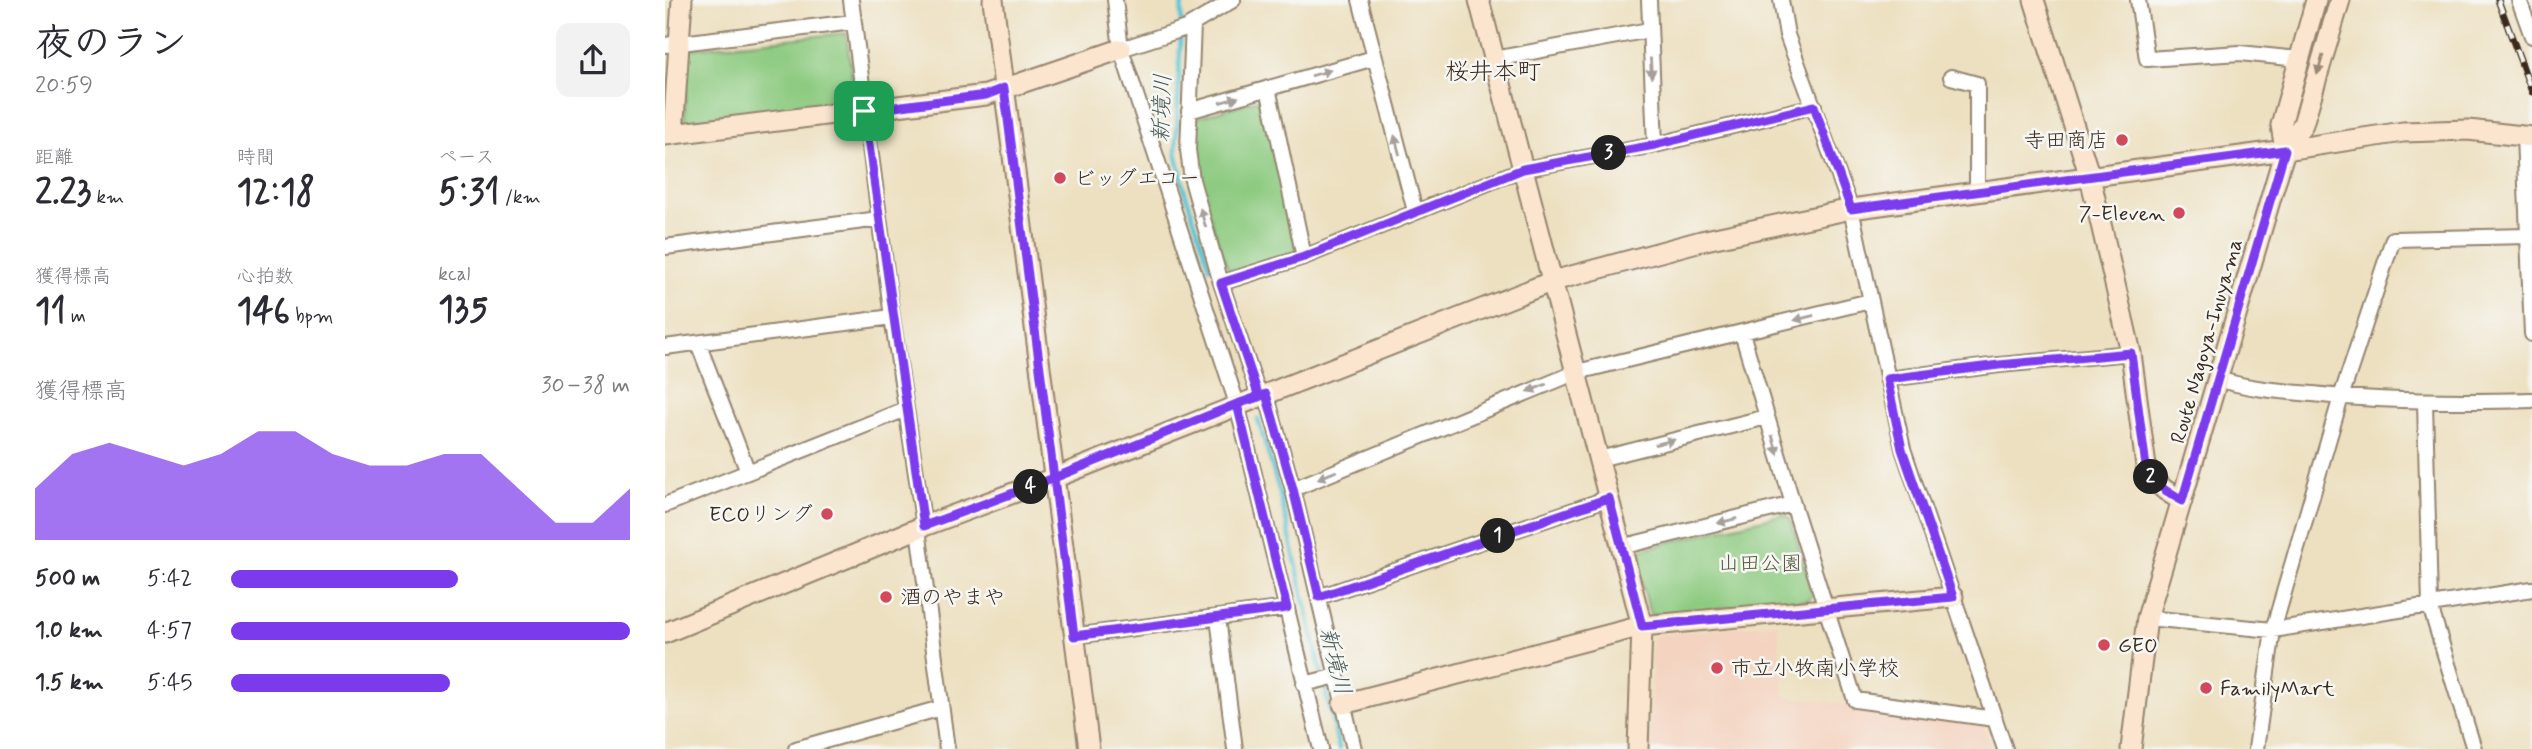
<!DOCTYPE html>
<html lang="ja">
<head>
<meta charset="utf-8">
<style>
  body { margin:0; font-family:Mynerve,"Klee One",sans-serif; background:#f2f2f3; color:#2b2b33; height:100vh; display:flex; flex-direction:column; font-size:26px; white-space:nowrap }
  * { box-sizing:border-box; margin:0 }
  p { font-size:23px; color:#7c7c81 }
  .icon { flex:none; width:38px; height:38px; fill:none; stroke:currentColor; stroke-width:2; stroke-linecap:round; stroke-linejoin:round }
  .map { position:relative; flex:1; overflow:hidden }
  .drawer { display:flex; flex-direction:column; background:#fff; width:665px }
  .drawer>* { flex:none }
  .pin { position:absolute; display:grid; place-items:center; width:60px; height:60px; color:#fff; margin:-30px; border-radius:14px; box-shadow:0 4px 10px #0006 }
  .km { position:absolute; width:35px; height:35px; margin:-18px; border-radius:50%; background:#222; color:#fff; font-size:19px; line-height:35px; text-align:center }
  .round { display:grid; place-items:center; flex:none; width:74px; height:74px; border-radius:14px; background:#f2f2f3 }
  .summary { display:flex; align-items:center; justify-content:space-between; height:119px; padding:0 35px }
  h1 { font-size:38px; font-weight:700; line-height:52px }
  .metrics { display:grid; grid-template-columns:repeat(3,1fr); gap:10px; height:119px; padding:7px 35px }
  .metrics div { display:grid; align-content:center }
  .metrics b { font-size:35px; font-weight:700 }
  .metrics small { font-size:19px; font-weight:400 }
  .metrics p { font-size:19px }
  .chart { height:196px; padding:14px 35px }
  .chart p { display:flex; justify-content:space-between }
  .chart svg { width:100%; height:126px; margin-top:7px; fill:#7c3aed; opacity:.7 }
  ul { padding:0 35px; list-style:none; font-size:23px }
  li { display:grid; grid-template-columns:112px 84px 1fr; align-items:center; height:52px }
  li i { height:18px; border-radius:9px; background:#7c3aed }
  main { display:flex; flex:1; min-height:0 }
  .map>svg:first-child { display:block }
  .built { fill:#f4d3c0 }
  .green { fill:#8ecb81; stroke:#647a50; stroke-width:2 }
  .lines { fill:none; stroke-linecap:round; stroke-linejoin:round }
  .stream { stroke:#59c3d5; stroke-width:4.5 }
  .street-casing { stroke:#94856f; stroke-width:18 }
  .secondary-casing { stroke:#94856f; stroke-width:23 }
  .street { stroke:#fff; stroke-width:14 }
  .secondary { stroke:#fbe5cf; stroke-width:19 }
  .rail-casing { stroke:#3b2a1e; stroke-width:7 }
  .rail { stroke:#f6f6f2; stroke-width:4.5; stroke-dasharray:13; stroke-linecap:butt }
  .oneway { fill:#9b8876 }
  .oneway2 { fill:#a79f9a }
  .route-casing { stroke:#fff; stroke-width:14 }
  .route { stroke:#7c3aed; stroke-width:9 }
  .poi-dot { fill:#d1495b; stroke:#f6f6f2; stroke-width:2.5 }
  .labels { text-anchor:middle; stroke-width:5; stroke-linejoin:round; paint-order:stroke }
  .poi-label { font-size:21px; fill:#3b2a1e; stroke:#f6f6f2; text-anchor:start }
  .street-label { font-size:21px; fill:#3b2a1e; stroke:#f6f6f2 }
  .park-label { font-size:21px; fill:#545a3c; stroke:#f6f6f2 }
  .water-label { font-size:23px; font-style:italic; fill:#445855; stroke:#f6f6f2 }
  .quarter-label { font-size:24px; fill:#3b2a1e; stroke:#f6f6f2 }
</style>
</head>
<body>
<main>
<section class="drawer">
<div class="summary"><div><h1>夜のラン</h1><p>20:59</p></div><a class="round"><svg class="icon" aria-label="share" viewBox="0 0 24 24"><path d="M12 15V3M7 8l5-5 5 5M5 13v7h14v-7"/></svg></a></div>
<div class="metrics">
<div><p>距離</p><b>2.23<small> km</small></b></div>
<div><p>時間</p><b>12:18</b></div>
<div><p>ペース</p><b>5:31<small> /km</small></b></div>
</div>
<div class="metrics">
<div><p>獲得標高</p><b>11<small> m</small></b></div>
<div><p>心拍数</p><b>146<small> bpm</small></b></div>
<div><p>kcal</p><b>135</b></div>
</div>
<div class="chart"><p><span>獲得標高</span>30–38 m</p>
<svg viewBox="0 0 160 44" preserveAspectRatio="none"><path d="M0 44V26L10 14L20 10L30 14L40 18L50 14L60 6L70 6L80 14L90 18L100 18L110 14L120 14L130 26L140 38L150 38L160 26V44z"/></svg>
</div>
<ul>
<li><b>500 m</b>5:42<i style="width:57%"></i></li>
<li><b>1.0 km</b>4:57<i style="width:100%"></i></li>
<li><b>1.5 km</b>5:45<i style="width:55%"></i></li>
</ul>
</section>
<div class="map">
<svg width="1867" height="749" viewBox="0 0 1867 749">
  <rect width="100%" height="100%" fill="#f6f6f2"/>
  <filter id="ink" filterUnits="userSpaceOnUse"><feTurbulence type="fractalNoise" baseFrequency=".0143" numOctaves="2"/><feDisplacementMap in="SourceGraphic" scale="14" xChannelSelector="R" yChannelSelector="G"/><feConvolveMatrix kernelMatrix="1 2 1 2 8 2 1 2 1" color-interpolation-filters="sRGB"/></filter>
  <filter id="wash" filterUnits="userSpaceOnUse"><feTurbulence type="fractalNoise" baseFrequency=".00686" numOctaves="4" result="noise"/><feDisplacementMap in="SourceGraphic" scale="28" xChannelSelector="R" yChannelSelector="G"/><feGaussianBlur stdDeviation="1.57" result="paint"/><feColorMatrix in="noise" values="0 0 0 0 0 0 0 0 0 0 0 0 0 0 0 0 0 1.4 0 .05"/><feComposite in="paint" operator="in"/></filter>
  <g filter="url(#wash)">
    <rect width="100%" height="100%" fill="#ede0c0"/>
    <!-- built -->
    <path class="built" d="M1113 623 1119 696 1317 722 1326 749H985L988 639 992 635Z"/>
    <!-- green -->
    <path class="green" d="M181 33 191 107 19 125 24 49Z
      M594 99 600 103 632 252 571 276 564 271C554 242 514 142 532 118Z
      M1118 514 1125 518 1148 594 1144 600 985 615 970 556 973 550Z"/>
    <g class="lines">
      <!-- stream -->
      <path class="stream" d="M517 0 511 152 520 192 545 267
        M593 419 614 490 674 749"/>
    </g>
  </g>
  <g filter="url(#ink)">
    <g class="lines">
      <!-- street casing -->
      <g class="street-casing">
        <path id="street" d="M186 0 227 317 259 526
          M450 0 456 49 572 404 656 749
          M695 0 750 211
          M984 0 990 145
          M1116 0 1122 35 1186 209 1238 449 1340 749
          M1473 0 1482 59 1575 53 1634 59
          M1854 0 1867 36
          M528 24 523 150 527 180 556 283 594 396
          M0 45 188 22
          M456 49 521 28 568 0
          M829 59 984 30
          M1286 77 1312 84V193
          M603 88 639 257
          M524 111 709 58
          M1859 135 1863 236
          M0 247 214 219
          M556 283 639 257 858 169 990 145 1149 106
          M1077 333 1128 504 1190 700 1330 719
          M33 343 83 472
          M0 347 227 317
          M1222 379 1334 365 1466 353
          M1553 379C1584 389 1615 391 1648 394 1721 402 1793 402 1867 400
          M601 394 628 489 689 749
          M1760 402 1765 606 1809 749
          M934 459 1102 417
          M628 489 912 372 1205 301
          M0 505 241 409
          M253 529 282 749
          M956 547 1128 504
          M654 597 944 498
          M553 618 570 749
          M1482 618 1608 630 1867 589
          M409 636 622 608
          M639 684 672 676
          M131 749 276 708
          M1591 749 1608 630 1676 397 1728 239 1863 236 1867 334"/>
      </g>
      <!-- secondary casing -->
      <g class="secondary-casing">
        <path id="secondary" d="M328 0 424 749
          M814 0 977 626 973 749
          M1369 0 1425 177 1466 353 1482 474 1500 490 1517 501
          M8 134 17 0
          M0 135 321 95 456 49
          M1620 150 1616 125 1651 0
          M0 633 259 526 389 478 888 281 1036 241 1186 209 1620 150 1738 132 1803 130 1867 137
          M678 704 977 626 1288 597
          M1466 749 1482 618 1620 150 1638 124 1675 0"/>
      </g>
      <!-- street -->
      <use href="#street" class="street"/>
      <!-- secondary -->
      <use href="#secondary" class="secondary"/>
      <!-- rail casing -->
      <g class="rail-casing">
        <path id="rail" d="M1833 0 1867 92"/>
      </g>
      <!-- rail -->
      <use href="#rail" class="rail"/>
    </g>
    <!-- one-way arrows -->
    <defs><path id="oneway-solid" d="M-6-.8H1V-3.2L6.5 0L1 3.2V.8H-6Z" transform="scale(1.75)"/></defs>
    <use class="oneway" href="#oneway-solid" transform="translate(1655 65) rotate(107)"/>
    <g class="oneway2">
      <use href="#oneway-solid" transform="translate(986 68) rotate(87)"/>
      <use href="#oneway-solid" transform="translate(656 73) rotate(-16)"/>
      <use href="#oneway-solid" transform="translate(564 100) rotate(-16)"/>
      <use href="#oneway-solid" transform="translate(732 145) rotate(-105)"/>
      <use href="#oneway-solid" transform="translate(538 218) rotate(-106)"/>
      <use href="#oneway-solid" transform="translate(1139 318) rotate(166)"/>
      <use href="#oneway-solid" transform="translate(872 388) rotate(158)"/>
      <use href="#oneway-solid" transform="translate(1000 442) rotate(-14)"/>
      <use href="#oneway-solid" transform="translate(1110 445) rotate(73)"/>
      <use href="#oneway-solid" transform="translate(662 475) rotate(158)"/>
      <use href="#oneway-solid" transform="translate(1062 521) rotate(166)"/>
    </g>
  </g>
  <g class="lines" filter="url(#ink)">
    <!-- route casing -->
    <g class="route-casing">
      <path id="route" d="M199 111 321 95 339 88 389 478 572 404 601 394 628 489 654 597 944 498 977 626 1288 597 1237 449 1222 379 1334 365 1466 353 1482 474 1500 490 1517 501 1620 150 1186 209 1149 106 990 145 858 169 639 257 556 283 594 397 572 404 622 608 409 636 389 478 259 526 199 111"/>
    </g>
    <!-- route -->
    <use href="#route" class="route"/>
  </g>
  <!-- markers -->
  <g class="poi-dot">
    <circle cx="1457" cy="140" r="7"/>
    <circle cx="395" cy="178" r="7"/>
    <circle cx="1514" cy="213" r="7"/>
    <circle cx="162" cy="514" r="7"/>
    <circle cx="221" cy="597" r="7"/>
    <circle cx="1439" cy="645" r="7"/>
    <circle cx="1052" cy="668" r="7"/>
    <circle cx="1541" cy="688" r="7"/>
  </g>
  <g class="labels">
    <!-- poi labels -->
    <g class="poi-label">
      <text x="1443" y="147" text-anchor="end">寺田商店</text>
      <text x="409" y="185">ビッグエコー</text>
      <text x="1500" y="220" text-anchor="end">7-Eleven</text>
      <text x="148" y="521" text-anchor="end">ECOリング</text>
      <text x="235" y="604">酒のやまや</text>
      <text x="1453" y="652">GEO</text>
      <text x="1066" y="675">市立小牧南小学校</text>
      <text x="1555" y="695">FamilyMart</text>
    </g>
    <!-- street labels -->
    <g class="street-label">
      <text transform="translate(1541 341) rotate(-74)" y="7">Route Nagoya-Inuyama</text>
    </g>
    <!-- park labels -->
    <g class="park-label">
      <text x="1095" y="570">山田公園</text>
    </g>
    <!-- water labels -->
    <g class="water-label">
      <text transform="translate(496 108) rotate(-88)" y="8">新境川</text>
      <text transform="translate(671 661) rotate(76)" y="8">新境川</text>
    </g>
    <!-- quarter labels -->
    <g class="quarter-label">
      <text x="828" y="79">桜井本町</text>
    </g>
  </g>
</svg>
<div class="pin" style="left:199px;top:111px;background:#1e9e55"><svg class="icon" aria-label="arrive" viewBox="0 0 24 24"><path d="M6 21V4h12l-3 4 3 4H6"/></svg></div>
<b class="km" style="left:833px;top:536px">1</b>
<b class="km" style="left:1486px;top:477px">2</b>
<b class="km" style="left:944px;top:153px">3</b>
<b class="km" style="left:366px;top:487px">4</b>
</div>
</main>
</body>
</html>
